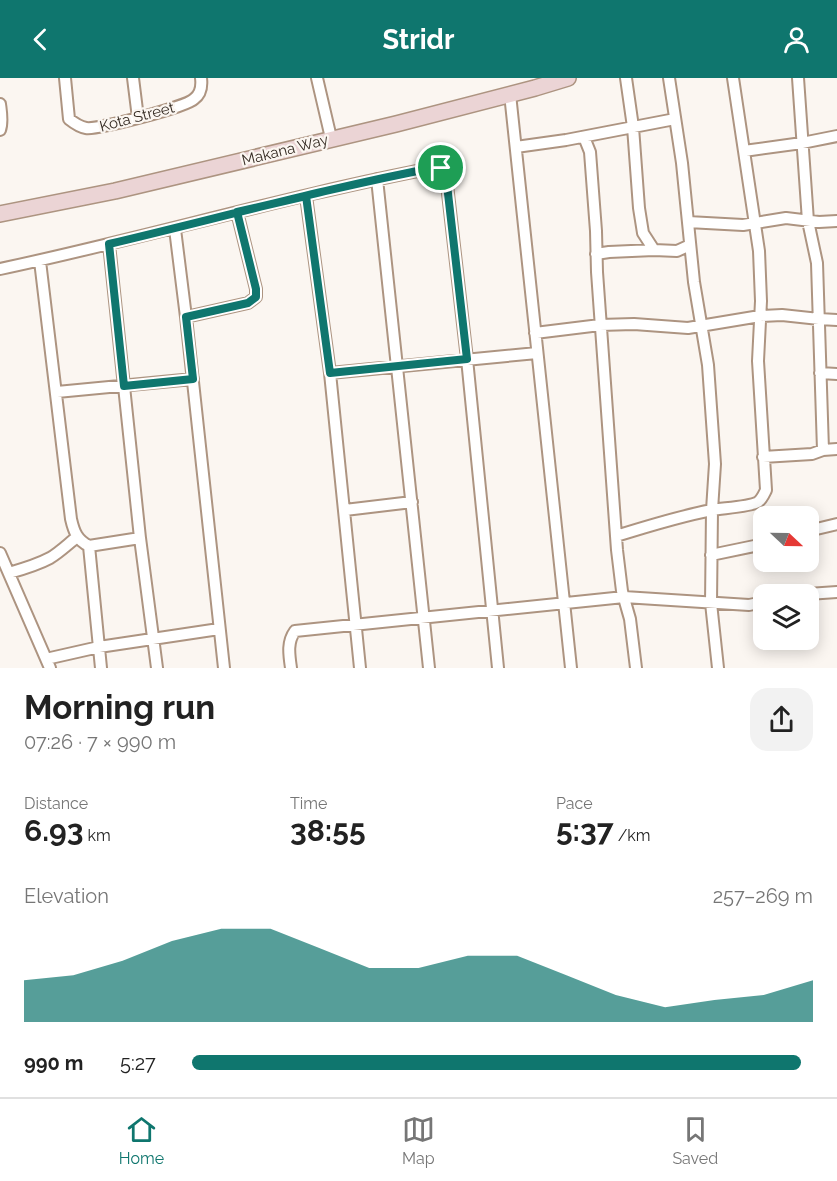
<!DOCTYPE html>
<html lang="en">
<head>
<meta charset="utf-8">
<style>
  body { margin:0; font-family:Raleway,sans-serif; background:#f2f2f2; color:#222; height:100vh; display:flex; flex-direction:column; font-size:22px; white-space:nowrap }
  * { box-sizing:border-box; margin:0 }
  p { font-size:20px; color:#767676 }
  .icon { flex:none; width:33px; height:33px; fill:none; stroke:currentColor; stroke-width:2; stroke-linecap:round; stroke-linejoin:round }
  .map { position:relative; height:590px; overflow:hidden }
  .details { display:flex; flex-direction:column; background:#fff; flex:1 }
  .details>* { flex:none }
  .needle { width:39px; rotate:112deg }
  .controls { position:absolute; left:753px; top:428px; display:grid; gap:12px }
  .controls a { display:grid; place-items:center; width:66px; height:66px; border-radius:12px; background:#fff; box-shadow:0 3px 15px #0003; font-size:30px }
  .pin { position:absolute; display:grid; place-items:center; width:51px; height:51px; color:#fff; margin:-26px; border:3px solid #fff; border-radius:50%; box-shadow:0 2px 6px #0007 }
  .round { display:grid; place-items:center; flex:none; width:63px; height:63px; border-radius:18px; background:#f2f2f2 }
  .summary { display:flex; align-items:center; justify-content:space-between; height:102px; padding:0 24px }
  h1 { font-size:33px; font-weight:700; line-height:45px }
  .metrics { display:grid; grid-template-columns:repeat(3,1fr); gap:9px; height:102px; padding:6px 24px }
  .metrics div { display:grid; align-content:center }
  .metrics b { font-size:30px; font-weight:700 }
  .metrics small { font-size:16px; font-weight:400 }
  .metrics p { font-size:16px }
  .chart { height:168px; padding:12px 24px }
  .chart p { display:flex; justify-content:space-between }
  .chart svg { width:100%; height:108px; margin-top:6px; fill:#0f766e; opacity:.7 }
  ul { padding:0 24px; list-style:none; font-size:20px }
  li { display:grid; grid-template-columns:96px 72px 1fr; align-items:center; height:45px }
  li i { height:15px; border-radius:8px; background:#0f766e }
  header { display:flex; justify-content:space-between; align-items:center; height:78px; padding:0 24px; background:#0f766e; color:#fff; font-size:27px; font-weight:700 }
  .menu { display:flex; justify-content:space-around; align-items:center; height:84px; border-top:2px solid #e0e0e0; background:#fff; font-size:16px; color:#767676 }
  .menu a { display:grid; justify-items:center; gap:3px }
  .menu .current { color:#0f766e }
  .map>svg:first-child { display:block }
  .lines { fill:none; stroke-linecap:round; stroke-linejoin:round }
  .street-casing { stroke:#ad9481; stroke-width:14 }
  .secondary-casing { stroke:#ad9481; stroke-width:18 }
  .street { stroke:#fff; stroke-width:10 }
  .secondary { stroke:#ebd4d5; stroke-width:15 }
  .route-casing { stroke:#fff; stroke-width:12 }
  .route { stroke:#0f766e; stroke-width:8 }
  .labels { text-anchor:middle; stroke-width:4.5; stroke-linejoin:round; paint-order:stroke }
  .street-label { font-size:15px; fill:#352b23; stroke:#fbf6f1 }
</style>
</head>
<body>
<header><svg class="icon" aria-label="back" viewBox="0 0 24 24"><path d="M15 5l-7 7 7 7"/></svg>Stridr<svg class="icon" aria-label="person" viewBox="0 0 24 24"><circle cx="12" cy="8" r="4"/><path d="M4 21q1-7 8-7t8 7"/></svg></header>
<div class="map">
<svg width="837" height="590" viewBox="0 0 837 590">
  <rect width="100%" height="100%" fill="#fbf6f1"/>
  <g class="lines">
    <!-- street casing -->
    <g class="street-casing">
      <path id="street" d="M65 0 69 41C74 45 80 49 86 50 97 52 186 29 194 21 201 16 202 8 201 0
        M133 0 138 40
        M317 0 331 60
        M626 0 633 49 639 130 643 155 654 172
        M669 0 682 85 694 204 708 287 715 386 712 432 711 525 718 590
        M798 0 808 143 817 185 823 372
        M510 16 571 590
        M0 26C1 34 3 44 0 52
        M584 59 590 74 596 153 597 194 617 472 622 513 630 541 636 590
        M516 69 566 62 675 41
        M744 73 802 65 837 58
        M377 101 429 590
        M306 118 330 295 360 590
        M688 144 743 147 786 140 819 144 837 143
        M175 151 186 239 224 590
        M109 166 140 460 157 590
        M596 176 609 174 654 172 677 173 690 167
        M40 183 71 441C74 454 77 462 89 468L140 460
        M0 191C146 160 290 117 438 89 443 91 444 93 446 98L467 281 498 590
        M186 239 248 225 256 219V211L237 134
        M535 255 600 247 634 246 688 250 760 238 782 237 819 241 837 242
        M330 295 537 275
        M820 295 837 296
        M57 314 193 301
        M763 379 812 376 823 372 837 371
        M345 432 412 424
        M808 453 837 446
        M616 458C648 448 680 438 712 432 723 430 749 429 758 424 762 421 764 416 766 412L758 283 761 223 759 173 733 0
        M89 468 101 590
        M0 475 50 590
        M711 477 764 466
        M9 495C23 491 37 487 50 480 60 474 68 466 77 459
        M808 516 837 514
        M46 581 99 569 219 551
        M291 590C289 576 287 564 295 553L624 519 749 527 764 524"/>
    </g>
    <!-- secondary casing -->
    <g class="secondary-casing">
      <path id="secondary" d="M0 136 115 113 396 46 535 10 568 0"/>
    </g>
    <!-- street -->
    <use href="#street" class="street"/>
    <!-- secondary -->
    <use href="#secondary" class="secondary"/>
  </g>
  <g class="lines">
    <!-- route casing -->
    <g class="route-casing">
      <path id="route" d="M441 90 438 89C327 110 219 140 109 166L124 308 193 301 186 239 248 225 256 219V211L237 134 306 118 330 295 467 281 446 98 444 93 441 90"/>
    </g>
    <!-- route -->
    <use href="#route" class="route"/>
  </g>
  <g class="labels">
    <!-- street labels -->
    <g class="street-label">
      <text transform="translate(137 39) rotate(-15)" y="5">Kota Street</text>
      <text transform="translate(285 72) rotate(-14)" y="5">Makana Way</text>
    </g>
  </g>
</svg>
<div class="controls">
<a><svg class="needle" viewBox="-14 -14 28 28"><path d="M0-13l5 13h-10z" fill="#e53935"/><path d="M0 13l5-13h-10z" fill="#767676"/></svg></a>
<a><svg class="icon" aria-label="layers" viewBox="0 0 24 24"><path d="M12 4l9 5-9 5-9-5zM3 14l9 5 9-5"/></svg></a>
</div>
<div class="pin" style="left:441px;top:90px;background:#1e9e55"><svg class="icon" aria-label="arrive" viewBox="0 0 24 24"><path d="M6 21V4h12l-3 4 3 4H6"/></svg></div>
</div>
<section class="details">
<div class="summary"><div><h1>Morning run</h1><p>07:26 · 7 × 990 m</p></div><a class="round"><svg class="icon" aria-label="share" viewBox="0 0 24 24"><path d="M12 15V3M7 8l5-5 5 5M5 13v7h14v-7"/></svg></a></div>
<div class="metrics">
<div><p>Distance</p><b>6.93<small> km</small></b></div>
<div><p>Time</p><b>38:55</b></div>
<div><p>Pace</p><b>5:37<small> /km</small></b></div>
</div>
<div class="chart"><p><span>Elevation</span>257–269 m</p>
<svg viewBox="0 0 160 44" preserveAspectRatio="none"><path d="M0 44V27L10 25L20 19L30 11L40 6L50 6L60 14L70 22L80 22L90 17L100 17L110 25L120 33L130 38L140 35L150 33L160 27V44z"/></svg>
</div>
<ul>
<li><b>990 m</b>5:27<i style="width:98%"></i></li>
</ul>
</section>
<nav class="menu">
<a class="current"><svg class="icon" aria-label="home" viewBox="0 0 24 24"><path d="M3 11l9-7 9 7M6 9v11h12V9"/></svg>Home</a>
<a><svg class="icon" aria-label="map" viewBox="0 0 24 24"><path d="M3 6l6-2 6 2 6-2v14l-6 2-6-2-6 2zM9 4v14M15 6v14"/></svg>Map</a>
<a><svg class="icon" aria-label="saved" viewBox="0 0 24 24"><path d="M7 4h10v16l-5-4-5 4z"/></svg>Saved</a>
</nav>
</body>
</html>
